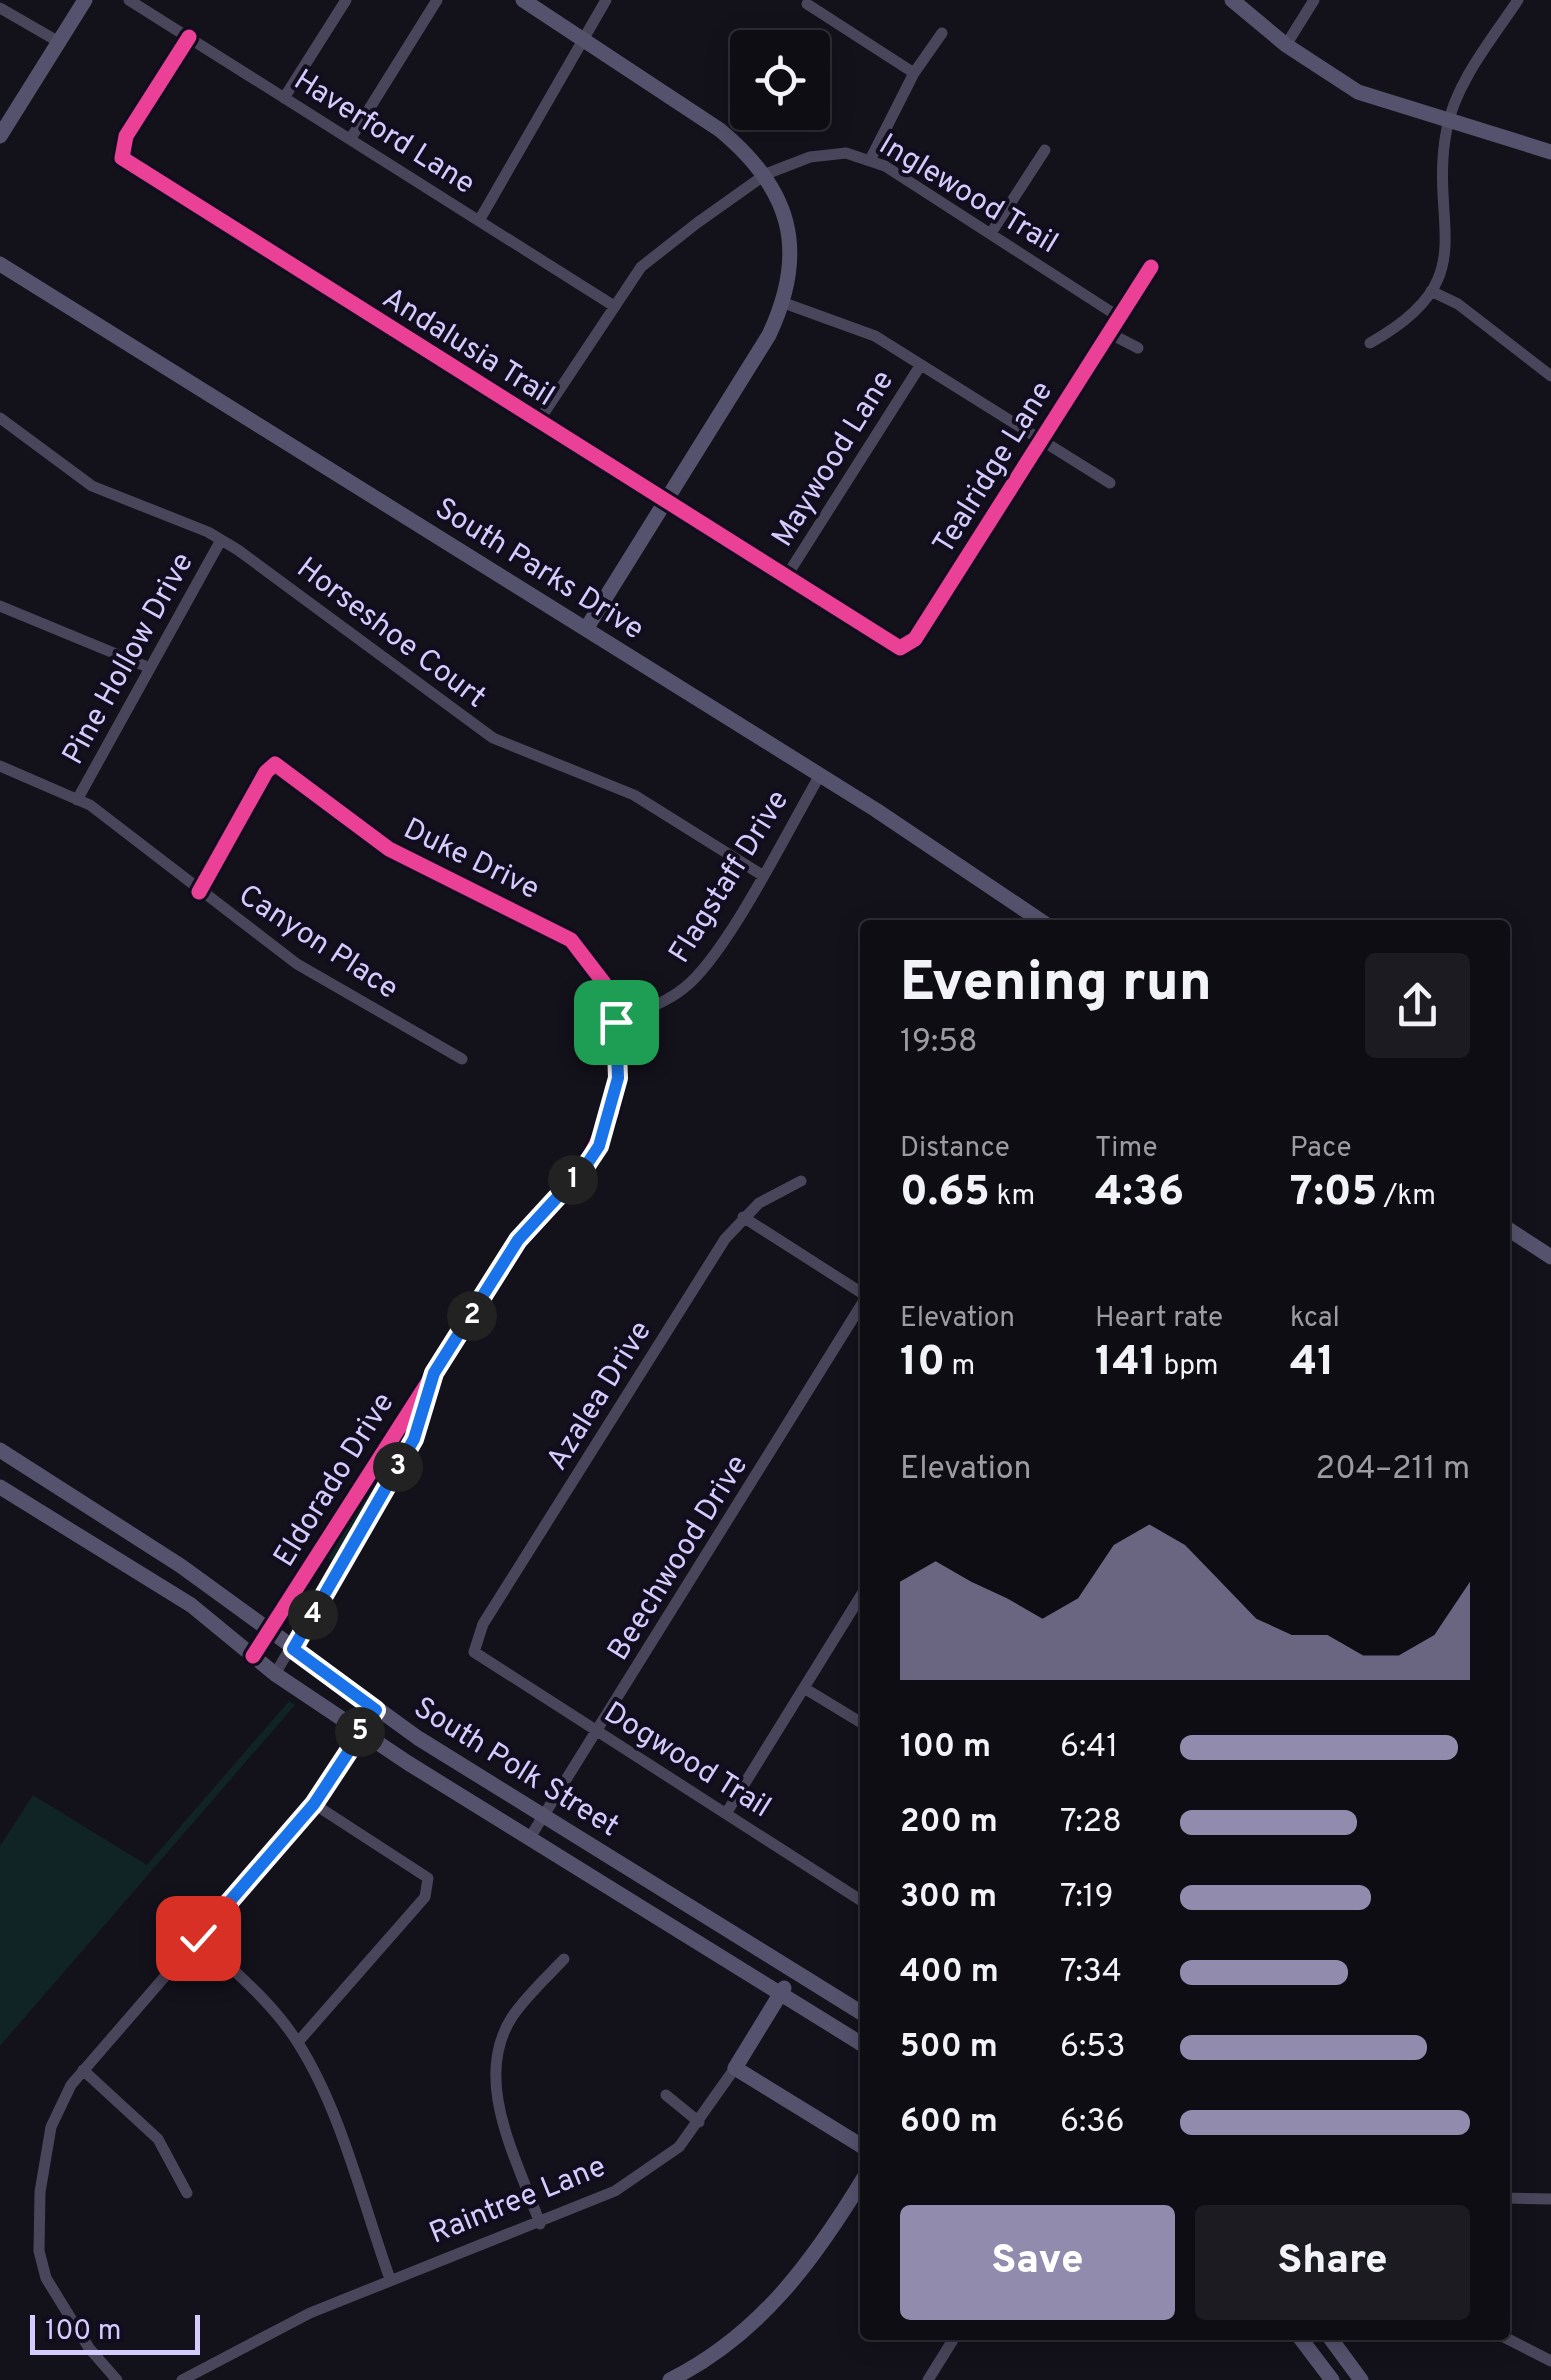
<!DOCTYPE html>
<html lang="en">
<head>
<meta charset="utf-8">
<style>
  body { margin:0; font-family:Overpass,sans-serif; background:#1c1b22; color:#f1f3f6; height:100vh; display:flex; flex-direction:column; font-size:38px; white-space:nowrap }
  * { box-sizing:border-box; margin:0 }
  p { font-size:32px; color:#9b9ca0 }
  .icon { flex:none; width:55px; height:55px; fill:none; stroke:currentColor; stroke-width:2; stroke-linecap:round; stroke-linejoin:round }
  .map { position:relative; flex:1; overflow:hidden }
  .sheet { position:absolute; left:860px; top:920px; width:650px; height:1420px; display:flex; flex-direction:column; background:#0e0d14; border-radius:10px; box-shadow:0 5px 25px #0003,0 0 0 2px #2e2d34 }
  .sheet>* { flex:none }
  .fabs { position:absolute; left:730px; top:30px; display:grid; gap:20px }
  .fabs a { display:grid; place-items:center; width:100px; height:100px; border-radius:10px; background:#0e0d14; box-shadow:0 5px 25px #0003,0 0 0 2px #2e2d34; font-size:50px }
  .scale { position:absolute; left:30px; bottom:25px; width:170px; box-sizing:border-box; padding-left:10px; border:5px solid #d5ccfd; border-top:0; font-size:28px; line-height:35px; white-space:nowrap; color:#d5ccfd; -webkit-text-stroke:8px #110d1e; paint-order:stroke }
  .pin { position:absolute; display:grid; place-items:center; width:85px; height:85px; color:#fff; margin:-42px; border-radius:20px; box-shadow:0 5px 15px #0006 }
  .km { position:absolute; width:50px; height:50px; margin:-25px; border-radius:50%; background:#222; color:#fff; font-size:28px; line-height:50px; text-align:center }
  .round { display:grid; place-items:center; flex:none; width:105px; height:105px; border-radius:10px; background:#1c1b22 }
  .head { display:flex; align-items:center; justify-content:space-between; height:170px; padding:0 40px }
  h1 { font-size:55px; font-weight:800; line-height:75px }
  .metrics { display:grid; grid-template-columns:repeat(3,1fr); gap:15px; height:170px; padding:10px 40px }
  .metrics div { display:grid; align-content:center }
  .metrics b { font-size:42px; font-weight:800 }
  .metrics small { font-size:28px; font-weight:400 }
  .metrics p { font-size:28px }
  .chart { height:280px; padding:20px 40px }
  .chart p { display:flex; justify-content:space-between }
  .chart svg { width:100%; height:180px; margin-top:10px; fill:#918bae; opacity:.7 }
  .cta { display:flex; gap:20px; margin-top:auto; padding:20px 40px }
  .cta a { flex:1; height:115px; border-radius:10px; background:#918bae; color:#fff; font-size:40px; font-weight:800; line-height:115px; text-align:center }
  .cta a+a { background:#1c1b22; color:#f1f3f6 }
  ul { padding:0 40px; list-style:none; font-size:32px }
  li { display:grid; grid-template-columns:160px 120px 1fr; align-items:center; height:75px }
  li i { height:25px; border-radius:12px; background:#918bae }
  .map>svg:first-child { display:block }
  .green { fill:#102325 }
  .lines { fill:none; stroke-linecap:round; stroke-linejoin:round }
  .street { stroke:#49465b; stroke-width:11 }
  .secondary { stroke:#55526d; stroke-width:15 }
  .cycleway-casing { stroke:#110d1e; stroke-width:21 }
  .cycleway { stroke:#ea4096; stroke-width:15 }
  .route-casing { stroke:#fff; stroke-width:20 }
  .route { stroke:#1a73e8; stroke-width:12 }
  .labels { text-anchor:middle; stroke-width:8; stroke-linejoin:round; paint-order:stroke }
  .street-label { font-size:30px; fill:#d5ccfd; stroke:#110d1e }
</style>
</head>
<body>
<div class="map">
<svg width="1551" height="2380" viewBox="0 0 1551 2380">
  <rect width="100%" height="100%" fill="#13111a"/>
  <!-- green -->
  <path class="green" d="M404 1430 390 1470 335 1562 323 1556Z
    M289 1701 295 1705 0 2046V1846L33 1795 147 1865Z"/>
  <g class="lines">
    <!-- street -->
    <path class="street" d="M129 0 614 306
      M807 4 914 73
      M0 8 59 42
      M189 37 126 136 122 158 900 648 915 639 1151 267
      M1286 45 1314 0
      M284 98 346 0
      M351 138 437 0
      M870 160 914 73 942 33
      M480 219 606 0
      M991 233 1045 150
      M1431 291 1458 304 1551 376
      M784 303 875 336 1110 483
      M1109 333 1138 348
      M1370 343C1487 278 1427 226 1447 128 1456 82 1492 39 1518 0
      M0 418 92 486 208 532 238 550 493 738 634 795 762 875
      M538 422 641 267 697 223 766 174 810 157 846 153 885 166 1119 317
      M786 577 920 366
      M0 606 150 668
      M0 766 90 805 297 964 462 1059
      M77 800 221 540
      M199 892 266 772 275 764 389 849 571 940 604 983 616 1022 618 1079 611 1113 585 1167 519 1240 253 1656
      M616 1022C639 1012 664 1004 684 988 727 955 790 826 820 775
      M801 1181 759 1203 725 1239 483 1624 474 1652 865 1903
      M743 1217 865 1295
      M275 1674 414 1439 430 1384
      M804 1688 865 1725
      M727 1812 865 1589
      M529 1839 865 1299
      M198 1937C233 1970 273 2003 298 2043 341 2110 363 2204 390 2279
      M298 2042 425 1897 428 1878 314 1804
      M83 2070 158 2139 187 2193
      M666 2095 699 2122
      M1505 2198 1551 2199
      M540 2224C518 2160 471 2081 512 2017 526 1996 547 1977 564 1959
      M1500 2335 1551 2361
      M117 2380 89 2348 46 2278 39 2251 40 2192 51 2127 71 2085 314 1804 376 1710
      M182 2380 310 2313 615 2191 679 2147 735 2068
      M928 2380 956 2335"/>
    <!-- secondary -->
    <path class="secondary" d="M523 0 720 130C791 189 809 250 769 335L586 629
      M1232 0 1286 45 1358 92 1551 152
      M0 136 85 0
      M0 264 876 810 1047 925
      M1505 1227 1551 1257
      M0 1450 181 1566 418 1738 865 2015
      M0 1487 191 1605 275 1674 408 1763 865 2046
      M784 1988 735 2068 865 2148
      M1298 2335 1332 2380
      M1328 2335 1361 2380
      M670 2380C760 2335 814 2260 865 2176"/>
    <!-- cycleway casing -->
    <g class="cycleway-casing">
      <path id="cycleway" d="M189 37 126 136 122 158 900 648 915 639 1151 267
        M199 892 266 772 275 764 389 849 571 940 604 983 616 1022 618 1079 611 1113 585 1167 519 1240 253 1656"/>
    </g>
    <!-- cycleway -->
    <use href="#cycleway" class="cycleway"/>
  </g>
  <g class="lines">
    <!-- route casing -->
    <g class="route-casing">
      <path id="route" d="M198 1938 314 1804 376 1710 293 1649 414 1439 434 1373 518 1240 585 1167 599 1146 618 1078 616 1022"/>
    </g>
    <!-- route -->
    <use href="#route" class="route"/>
  </g>
  <g class="labels">
    <!-- street labels -->
    <g class="street-label">
      <text transform="translate(385 131) rotate(32)" y="10">Haverford Lane</text>
      <text transform="translate(969 193) rotate(31)" y="10">Inglewood Trail</text>
      <text transform="translate(469 346) rotate(32)" y="10">Andalusia Trail</text>
      <text transform="translate(832 458) rotate(-58)" y="10">Maywood Lane</text>
      <text transform="translate(992 467) rotate(-58)" y="10">Tealridge Lane</text>
      <text transform="translate(540 568) rotate(32)" y="10">South Parks Drive</text>
      <text transform="translate(392 632) rotate(37)" y="10">Horseshoe Court</text>
      <text transform="translate(127 658) rotate(-61)" y="10">Pine Hollow Drive</text>
      <text transform="translate(472 858) rotate(26)" y="10">Duke Drive</text>
      <text transform="translate(728 876) rotate(-58)" y="10">Flagstaff Drive</text>
      <text transform="translate(319 941) rotate(33)" y="10">Canyon Place</text>
      <text transform="translate(598 1395) rotate(-58)" y="10">Azalea Drive</text>
      <text transform="translate(333 1479) rotate(-58)" y="10">Eldorado Drive</text>
      <text transform="translate(677 1557) rotate(-58)" y="10">Beechwood Drive</text>
      <text transform="translate(688 1759) rotate(32)" y="10">Dogwood Trail</text>
      <text transform="translate(517 1766) rotate(32)" y="10">South Polk Street</text>
      <text transform="translate(517 2199) rotate(-22)" y="10">Raintree Lane</text>
    </g>
  </g>
</svg>
<div class="fabs">
<a><svg class="icon" aria-label="locate" viewBox="0 0 24 24"><circle cx="12" cy="12" r="6"/><path d="M12 2v4M12 18v4M2 12h4M18 12h4"/></svg></a>
</div>
<div class="scale">100 m</div>
<div class="pin" style="left:616px;top:1022px;background:#1e9e55"><svg class="icon" aria-label="arrive" viewBox="0 0 24 24"><path d="M6 21V4h12l-3 4 3 4H6"/></svg></div>
<div class="pin" style="left:198px;top:1938px;background:#d93025"><svg class="icon" aria-label="check" viewBox="0 0 24 24"><path d="M5 12l5 5 9-10"/></svg></div>
<b class="km" style="left:573px;top:1180px">1</b>
<b class="km" style="left:472px;top:1316px">2</b>
<b class="km" style="left:398px;top:1467px">3</b>
<b class="km" style="left:313px;top:1615px">4</b>
<b class="km" style="left:360px;top:1732px">5</b>
<section class="sheet">
<div class="head"><div><h1>Evening run</h1><p>19:58</p></div><a class="round"><svg class="icon" aria-label="share" viewBox="0 0 24 24"><path d="M12 15V3M7 8l5-5 5 5M5 13v7h14v-7"/></svg></a></div>
<div class="metrics">
<div><p>Distance</p><b>0.65<small> km</small></b></div>
<div><p>Time</p><b>4:36</b></div>
<div><p>Pace</p><b>7:05<small> /km</small></b></div>
</div>
<div class="metrics">
<div><p>Elevation</p><b>10<small> m</small></b></div>
<div><p>Heart rate</p><b>141<small> bpm</small></b></div>
<div><p>kcal</p><b>41</b></div>
</div>
<div class="chart"><p><span>Elevation</span>204–211 m</p>
<svg viewBox="0 0 160 44" preserveAspectRatio="none"><path d="M0 44V20L10 15L20 20L30 24L40 29L50 24L60 11L70 6L80 11L90 20L100 29L110 33L120 33L130 38L140 38L150 33L160 20V44z"/></svg>
</div>
<ul>
<li><b>100 m</b>6:41<i style="width:96%"></i></li>
<li><b>200 m</b>7:28<i style="width:61%"></i></li>
<li><b>300 m</b>7:19<i style="width:66%"></i></li>
<li><b>400 m</b>7:34<i style="width:58%"></i></li>
<li><b>500 m</b>6:53<i style="width:85%"></i></li>
<li><b>600 m</b>6:36<i style="width:100%"></i></li>
</ul>
<div class="cta"><a>Save</a><a>Share</a></div>
</section>
</div>
</body>
</html>
